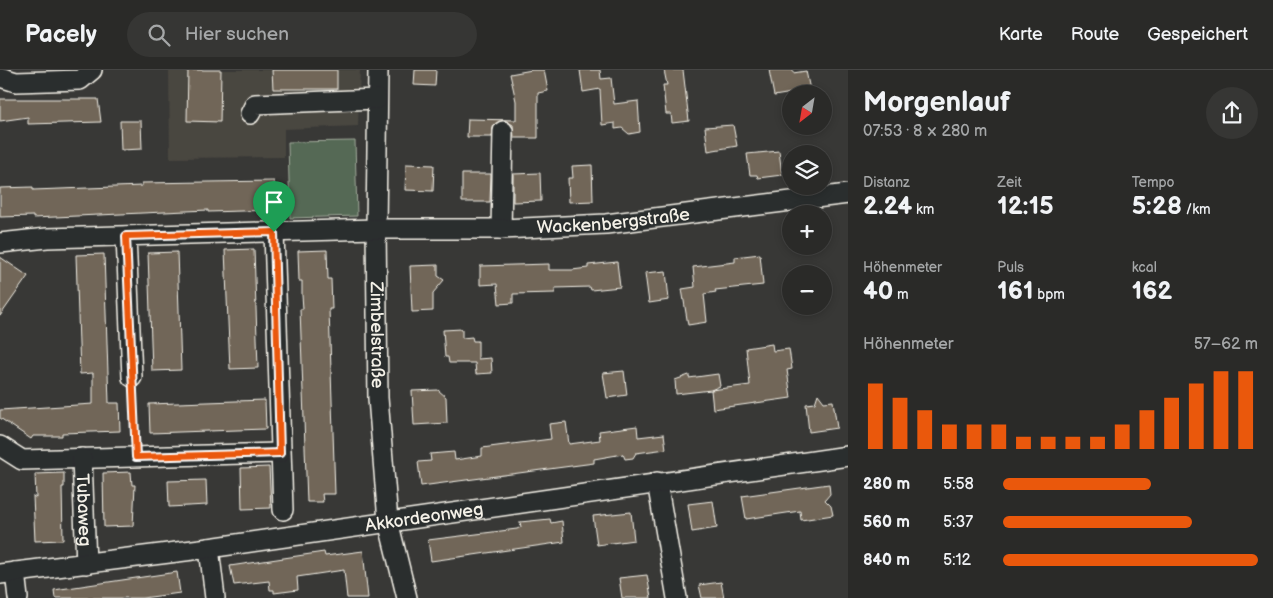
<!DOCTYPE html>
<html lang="de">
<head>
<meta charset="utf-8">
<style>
  body { margin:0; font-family:"Balsamiq Sans",sans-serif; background:#363634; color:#f1f3f6; height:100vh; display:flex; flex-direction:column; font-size:19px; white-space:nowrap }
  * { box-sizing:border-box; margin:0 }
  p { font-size:16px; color:#a5a7a8 }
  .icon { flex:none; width:28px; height:28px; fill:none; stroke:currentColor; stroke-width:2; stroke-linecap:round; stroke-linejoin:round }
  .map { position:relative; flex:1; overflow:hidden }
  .panel { display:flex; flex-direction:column; background:#2a2a28; width:425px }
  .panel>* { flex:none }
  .needle { width:32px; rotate:211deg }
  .controls { position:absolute; left:782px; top:15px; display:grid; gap:10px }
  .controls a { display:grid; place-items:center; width:50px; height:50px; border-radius:50%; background:#2a2a28; box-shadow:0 2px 8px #0003,0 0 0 1px #464645; font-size:25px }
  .pin { position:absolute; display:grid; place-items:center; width:42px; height:42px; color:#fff; margin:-51px -21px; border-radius:50% 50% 50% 0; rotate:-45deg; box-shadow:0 0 5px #0007 }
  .pin .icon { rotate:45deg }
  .round { display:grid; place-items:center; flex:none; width:52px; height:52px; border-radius:26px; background:#363634 }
  .overview { display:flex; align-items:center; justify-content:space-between; height:85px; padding:0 15px }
  h1 { font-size:28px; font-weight:700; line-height:38px }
  .metrics { display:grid; grid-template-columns:repeat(3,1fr); gap:8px; height:85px; padding:5px 15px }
  .metrics div { display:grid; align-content:center }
  .metrics b { font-size:25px; font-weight:700 }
  .metrics small { font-size:14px; font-weight:400 }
  .metrics p { font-size:14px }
  .chart { height:140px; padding:10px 15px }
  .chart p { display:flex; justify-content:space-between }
  .chart svg { width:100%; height:90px; margin-top:5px; stroke:#ea580c; stroke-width:6 }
  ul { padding:0 15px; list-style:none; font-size:16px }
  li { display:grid; grid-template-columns:80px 60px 1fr; align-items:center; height:38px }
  li i { height:12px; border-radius:6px; background:#ea580c }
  header { display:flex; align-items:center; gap:30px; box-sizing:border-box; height:70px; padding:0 25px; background:#2a2a28; border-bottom:1px solid #464645 }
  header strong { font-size:24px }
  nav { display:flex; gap:28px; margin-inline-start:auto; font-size:18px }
  .search { width:350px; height:45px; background:#363634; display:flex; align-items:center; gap:12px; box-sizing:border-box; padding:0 18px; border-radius:28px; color:#a5a7a8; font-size:19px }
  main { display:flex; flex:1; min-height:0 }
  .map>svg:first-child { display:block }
  .built { fill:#494640 }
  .green { fill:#556954; stroke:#a4ad9e }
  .building { fill:#716658; stroke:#f4f1e8 }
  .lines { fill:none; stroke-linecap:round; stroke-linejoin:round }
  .minor-casing { stroke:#f4f1e8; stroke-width:22 }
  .path { stroke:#f4f1e8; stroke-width:3; stroke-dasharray:1 4; stroke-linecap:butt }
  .minor { stroke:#2a2d2e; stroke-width:19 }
  .route-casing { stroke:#fff; stroke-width:10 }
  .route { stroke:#ea580c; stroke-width:6 }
  .labels { text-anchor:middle; stroke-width:4; stroke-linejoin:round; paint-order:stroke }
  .street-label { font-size:18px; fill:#f4f1e8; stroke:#2a2d2e }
</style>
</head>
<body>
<header>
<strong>Pacely</strong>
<div class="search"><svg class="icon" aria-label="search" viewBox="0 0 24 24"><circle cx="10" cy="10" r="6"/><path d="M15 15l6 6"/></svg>Hier suchen</div>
<nav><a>Karte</a><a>Route</a><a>Gespeichert</a></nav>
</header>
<main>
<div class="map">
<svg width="848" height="528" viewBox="0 0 848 528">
  <rect width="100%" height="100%" fill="#383836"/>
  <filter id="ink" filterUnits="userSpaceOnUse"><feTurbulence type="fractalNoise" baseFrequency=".02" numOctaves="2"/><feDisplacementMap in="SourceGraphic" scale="10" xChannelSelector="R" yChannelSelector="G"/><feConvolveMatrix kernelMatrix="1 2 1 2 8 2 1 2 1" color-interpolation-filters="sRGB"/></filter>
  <g filter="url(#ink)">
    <!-- built -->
    <path class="built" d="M169 0H360L358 56 284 59V87L170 88Z"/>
    <!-- green -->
    <path class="green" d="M355 71 357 146 290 148 288 72Z"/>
    <!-- building -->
    <path class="building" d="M188 0H221L220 52 187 51Z
      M272 0H337V19H273Z
      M415 0H436L435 16 414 15Z
      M532 0H544L548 21 538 23V68H514L513 55 504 50 494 55 492 67H467L468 49 516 50V31L510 4Z
      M580 0H600L601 9 611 8 614 34 638 31 640 62 629 64 622 58 615 59V53L602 55 600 19 583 22Z
      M664 0H683L689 51 672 53 671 44H666L663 15H667Z
      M769 0H793V3L806 1 810 20 774 26Z
      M0 29H98L101 52 28 54V47L0 51Z
      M120 51H141L142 79 121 80Z
      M733 55 737 76 708 81 705 57Z
      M779 81 782 105 758 108 757 105H750L747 84Z
      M406 94 434 95 433 121 405 120Z
      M592 95 593 131 569 132 568 108H573L572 96Z
      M540 103 541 131 513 132V104Z
      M462 104H491L490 132H462Z
      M274 111 275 140 208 142V140L33 148V146L0 147V118L33 117V120L142 116V113Z
      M254 179 258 298 230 299 225 180Z
      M327 180 328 209H331L332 239H329L335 424H322L323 432H307L300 239H303L302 225V211H299L298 181Z
      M177 182 181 300 152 301 148 183Z
      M104 184 109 333H119L120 361 62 363V366H33L31 369 0 348V340L93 334V303L80 304 76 185Z
      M760 184 763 215 715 220 716 222 704 224 707 252 688 255 682 219 695 217 693 197 735 192V187Z
      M0 187 28 206 0 246Z
      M617 192 620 217 591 220 590 217 555 218V223L513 224V233L499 234 497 214 480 215V196L549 194V200H572L588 198V195Z
      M438 195V206L444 210 433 223V241L412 242 410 196Z
      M666 201 669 230 649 233 645 203Z
      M462 259V268L472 267 473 271H478V289L491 288 492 303 476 304 475 293H449L448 287H445L443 260Z
      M772 274 773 281 789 279 792 299 787 300 791 328 713 339 711 320 750 315 746 278Z
      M624 301 627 325 607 328 603 303Z
      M718 304 720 316 711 320 676 324 675 310 689 305V308Z
      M438 320 446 327 447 353 414 355 412 321Z
      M818 324 824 332 833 331 837 358 809 362 806 334 815 333Z
      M265 330 266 359 150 363 149 334Z
      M566 352 569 374 600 370 599 361 637 356 638 367 664 364 666 379 636 383 633 388 625 389 623 384 594 389V393L421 416 418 392 431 391 430 384 454 382 455 390 482 386V378L551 369 549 354Z
      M269 397 271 438 242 439 241 398Z
      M131 402 132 415H135L133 456 104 457 103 403Z
      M64 403V417H62L63 470 35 471 33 426 36 428 35 404Z
      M206 410 207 435 169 437 168 411Z
      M829 414 830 424 825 430 831 436 833 445 801 450 800 441 746 449 742 426Z
      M713 431 717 458 692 462 688 434Z
      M631 442 634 470 597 475 593 446Z
      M550 449 551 453 562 451 564 472 431 491 428 470 517 459 521 457 520 452Z
      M363 481 368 528H347L344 500 297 507 298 520 274 523V520H270L269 511 234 515 230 496 324 482 325 486Z
      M177 502 180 523 143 528H55L54 520Z
      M647 505 651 528H622L619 508Z
      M721 512 724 528H702L699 515Z"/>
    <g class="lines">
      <!-- minor casing -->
      <g class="minor-casing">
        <g id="minor">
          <path id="s1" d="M378 0 376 159 378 328 388 451 407 528"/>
          <path d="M0 7 16 12 80 10 92 0"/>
          <path d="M250 44 255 34 377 29"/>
          <path d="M501 159 503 61"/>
          <path d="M274 162 283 440"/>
          <path d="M126 166 132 307"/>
          <path id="s2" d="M0 173 47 168 376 159H501L606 154 848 124"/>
          <path d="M0 376 22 390 280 383"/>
          <path id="s3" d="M82 388 86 494"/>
          <path d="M657 412 677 528"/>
          <path d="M209 478 215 528"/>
          <path d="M15 502 18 528"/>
          <path id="s4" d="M0 504 209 478 848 386"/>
        </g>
      </g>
      <!-- path -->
      <path class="path" d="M133 323 135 369"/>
      <!-- minor -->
      <use href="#minor" class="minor"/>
    </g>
  </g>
  <g class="lines" filter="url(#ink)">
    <!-- route casing -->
    <g class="route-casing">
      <path id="route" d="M274 162 280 383 136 387 126 166Z"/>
    </g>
    <!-- route -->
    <use href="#route" class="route"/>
  </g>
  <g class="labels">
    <!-- street labels -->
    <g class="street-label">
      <text dy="6" stroke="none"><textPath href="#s2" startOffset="614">Wackenbergstraße</textPath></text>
      <text dy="6" stroke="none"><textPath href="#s1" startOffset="265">Zimbelstraße</textPath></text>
      <text dy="6" stroke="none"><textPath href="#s3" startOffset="52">Tubaweg</textPath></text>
      <text dy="6" stroke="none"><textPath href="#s4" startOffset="428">Akkordeonweg</textPath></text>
    </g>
  </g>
</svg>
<div class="controls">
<a><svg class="needle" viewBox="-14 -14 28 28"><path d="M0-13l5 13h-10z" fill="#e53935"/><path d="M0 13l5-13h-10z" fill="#a5a7a8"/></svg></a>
<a><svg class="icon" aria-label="layers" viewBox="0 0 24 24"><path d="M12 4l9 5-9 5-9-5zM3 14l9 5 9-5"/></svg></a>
<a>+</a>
<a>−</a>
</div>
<div class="pin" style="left:274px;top:162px;background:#1e9e55"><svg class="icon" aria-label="arrive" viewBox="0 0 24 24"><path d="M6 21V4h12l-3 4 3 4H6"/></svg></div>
</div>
<section class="panel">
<div class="overview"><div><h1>Morgenlauf</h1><p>07:53 · 8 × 280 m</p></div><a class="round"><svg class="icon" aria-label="share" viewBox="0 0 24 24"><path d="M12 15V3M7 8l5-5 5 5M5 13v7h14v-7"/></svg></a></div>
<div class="metrics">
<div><p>Distanz</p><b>2.24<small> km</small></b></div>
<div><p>Zeit</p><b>12:15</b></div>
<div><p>Tempo</p><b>5:28<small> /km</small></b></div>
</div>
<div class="metrics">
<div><p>Höhenmeter</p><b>40<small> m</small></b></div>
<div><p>Puls</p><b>161<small> bpm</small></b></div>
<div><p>kcal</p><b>162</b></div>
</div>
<div class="chart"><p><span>Höhenmeter</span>57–62 m</p>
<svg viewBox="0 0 160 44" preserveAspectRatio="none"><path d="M5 44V12M15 44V19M25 44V25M35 44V32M45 44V32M55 44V32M65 44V38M75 44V38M85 44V38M95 44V38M105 44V32M115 44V25M125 44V19M135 44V12M145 44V6M155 44V6"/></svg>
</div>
<ul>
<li><b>280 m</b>5:58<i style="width:58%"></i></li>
<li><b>560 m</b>5:37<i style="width:74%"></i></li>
<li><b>840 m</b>5:12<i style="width:100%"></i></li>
</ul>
</section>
</main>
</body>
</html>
